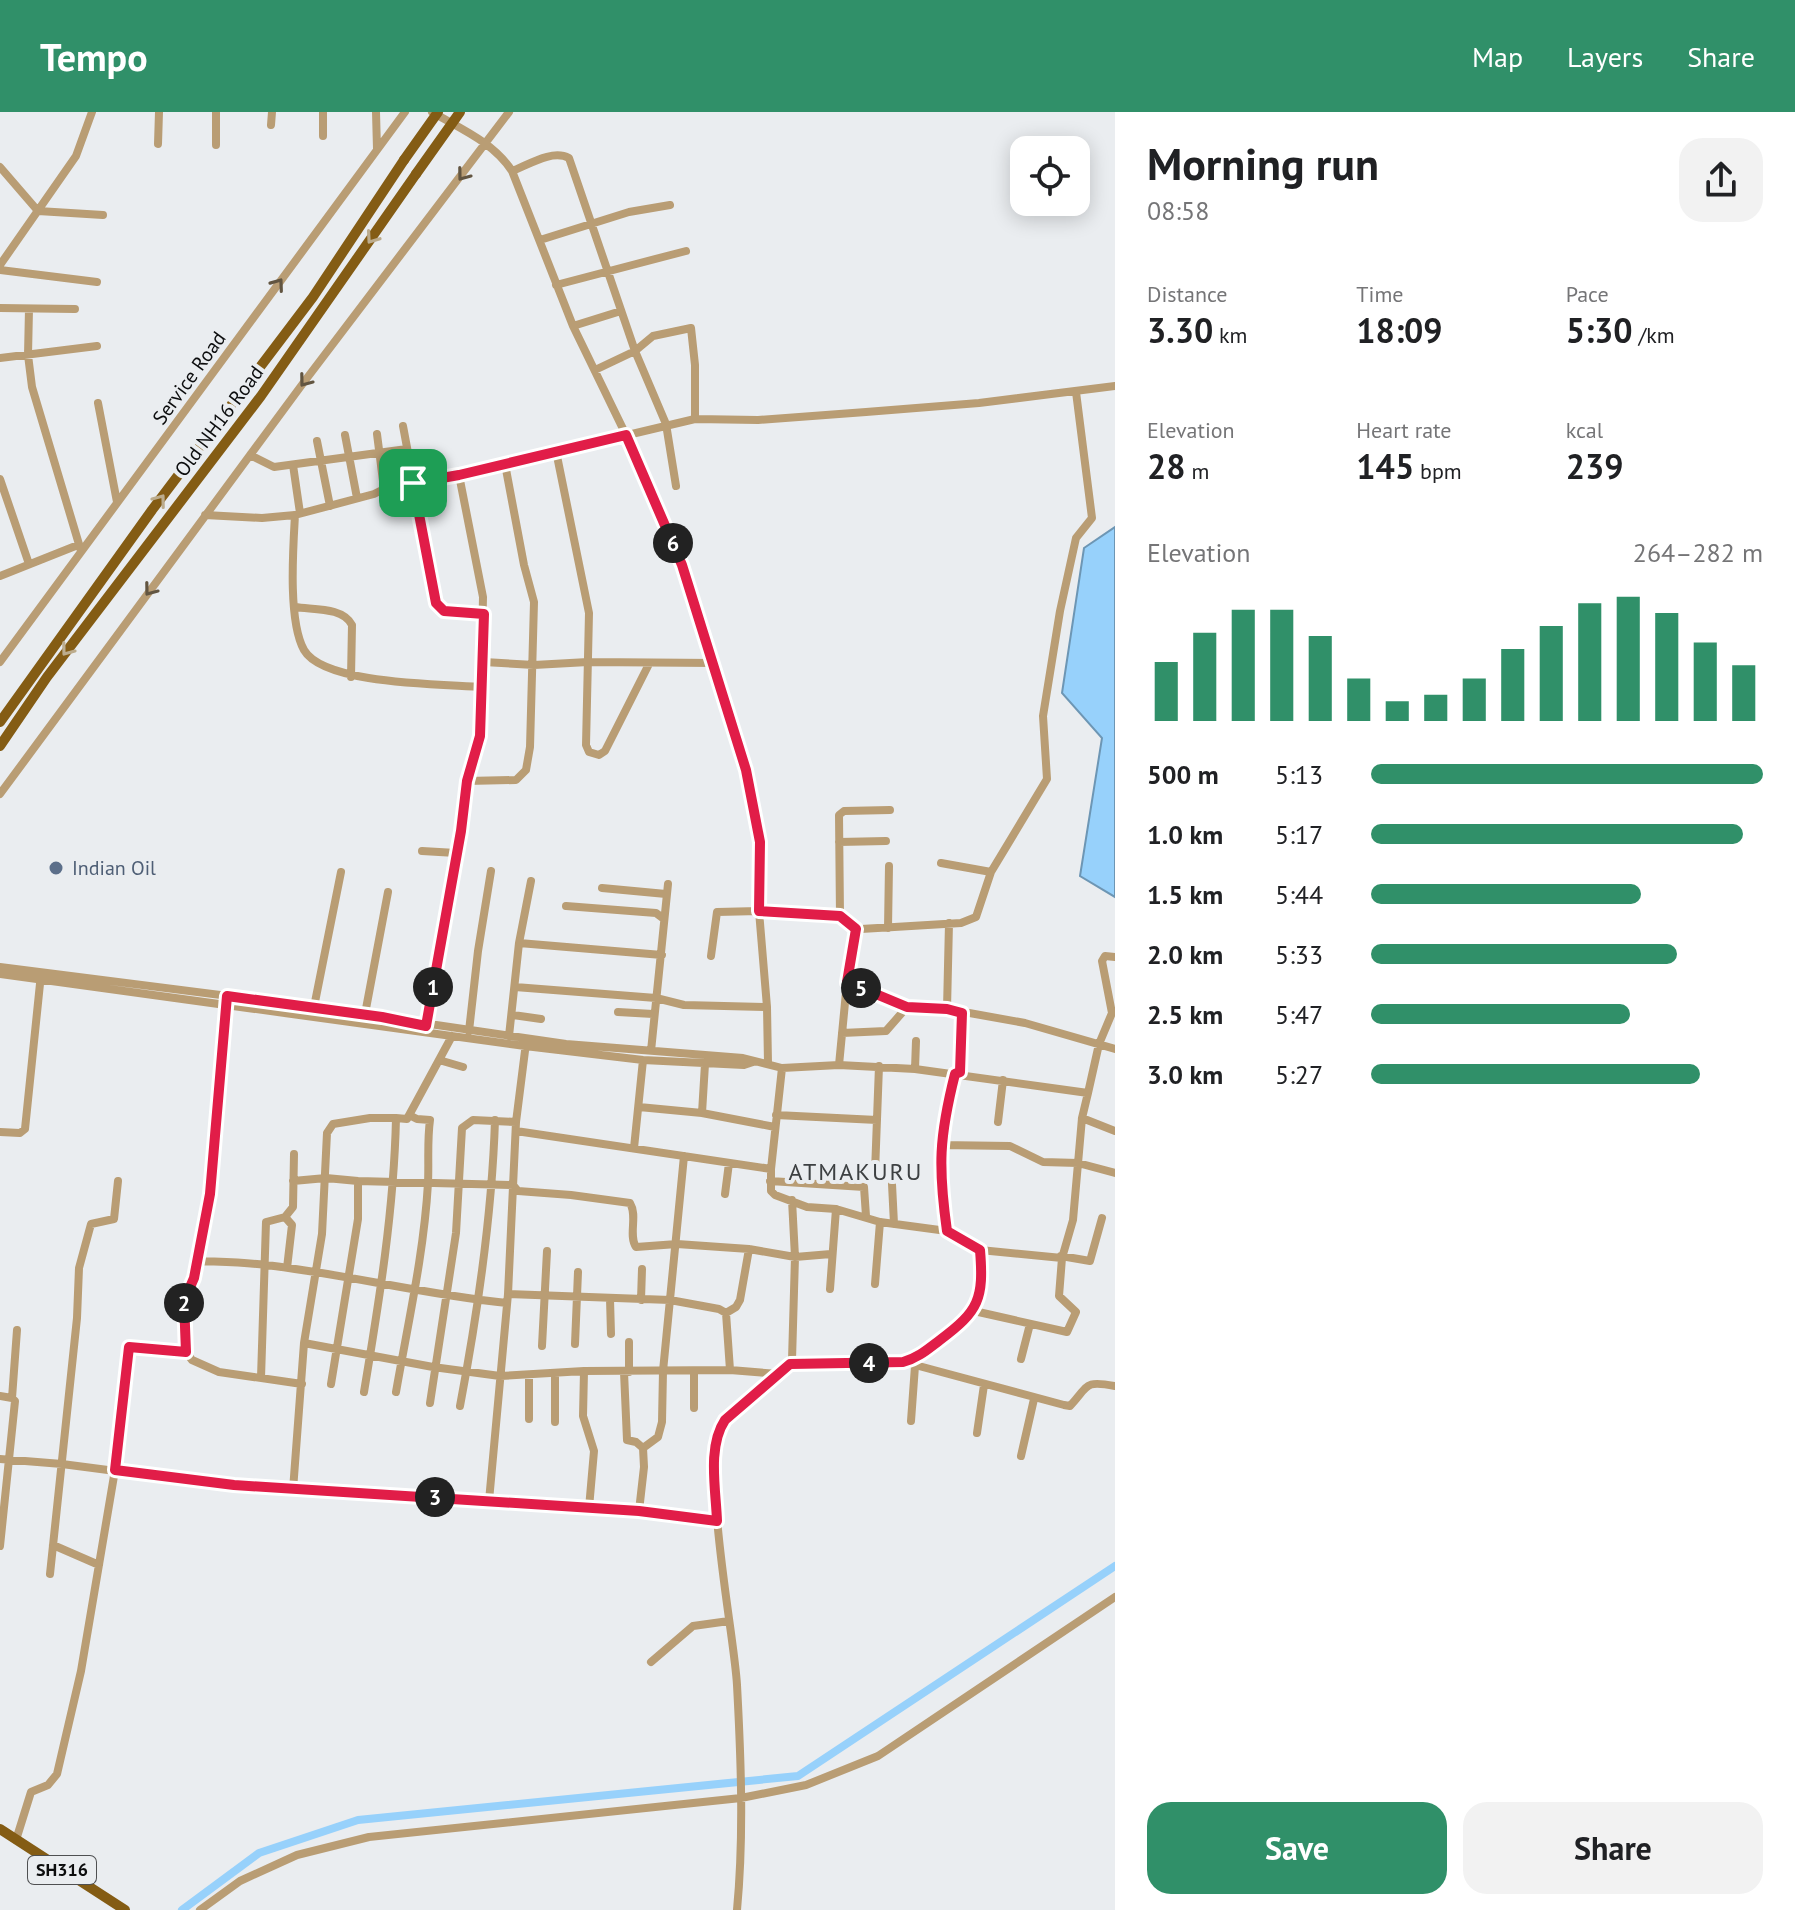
<!DOCTYPE html>
<html lang="en">
<head>
<meta charset="utf-8">
<style>
  body { margin:0; font-family:"PT Sans",sans-serif; background:#f2f2f2; color:#202124; height:100vh; display:flex; flex-direction:column; font-size:30px; white-space:nowrap }
  * { box-sizing:border-box; margin:0 }
  p { font-size:26px; color:#757577 }
  .icon { flex:none; width:44px; height:44px; fill:none; stroke:currentColor; stroke-width:2; stroke-linecap:round; stroke-linejoin:round }
  .map { position:relative; flex:1; overflow:hidden }
  .side { display:flex; flex-direction:column; background:#fff; width:680px }
  .side>* { flex:none }
  .controls { position:absolute; left:1010px; top:24px; display:grid; gap:16px }
  .controls a { display:grid; place-items:center; width:80px; height:80px; border-radius:16px; background:#fff; box-shadow:0 4px 20px #0003; font-size:40px }
  .pin { position:absolute; display:grid; place-items:center; width:68px; height:68px; color:#fff; margin:-34px; border-radius:16px; box-shadow:0 4px 12px #0006 }
  .km { position:absolute; width:40px; height:40px; margin:-20px; border-radius:50%; background:#222; color:#fff; font-size:22px; line-height:40px; text-align:center }
  .round { display:grid; place-items:center; flex:none; width:84px; height:84px; border-radius:24px; background:#f2f2f2 }
  .overview { display:flex; align-items:center; justify-content:space-between; height:136px; padding:0 32px }
  h1 { font-size:44px; font-weight:800; line-height:60px }
  .figures { display:grid; grid-template-columns:repeat(3,1fr); gap:12px; height:136px; padding:8px 32px }
  .figures div { display:grid; align-content:center }
  .figures b { font-size:34px; font-weight:800 }
  .figures small { font-size:22px; font-weight:400 }
  .figures p { font-size:22px }
  .chart { height:224px; padding:16px 32px }
  .chart p { display:flex; justify-content:space-between }
  .chart svg { width:100%; height:144px; margin-top:8px; stroke:#309069; stroke-width:6 }
  .button { display:flex; gap:16px; margin-top:auto; padding:16px 32px }
  .button a { flex:1; height:92px; border-radius:24px; background:#309069; color:#fff; font-size:32px; font-weight:800; line-height:92px; text-align:center }
  .button a+a { background:#f2f2f2; color:#202124 }
  ul { padding:0 32px; list-style:none; font-size:26px }
  li { display:grid; grid-template-columns:128px 96px 1fr; align-items:center; height:60px }
  li i { height:20px; border-radius:10px; background:#309069 }
  header { display:flex; align-items:center; gap:48px; box-sizing:border-box; height:112px; padding:0 40px; background:#309069; color:#fff }
  header strong { font-size:38px }
  nav { display:flex; gap:44px; margin-inline-start:auto; font-size:28px }
  main { display:flex; flex:1; min-height:0 }
  .map>svg:first-child { display:block }
  .water { fill:#97d1fb; stroke:#6d96b4; stroke-width:2 }
  .lines { fill:none; stroke-linecap:round; stroke-linejoin:round }
  .canal { stroke:#97d1fb; stroke-width:8 }
  .minor { stroke:#b99d74; stroke-width:8 }
  .major { stroke:#845c14; stroke-width:10 }
  .major-bridge { stroke:#845c14; stroke-width:10 }
  .oneway { stroke:#625541 }
  .oneway2 { stroke:#bcac8d }
  .route-casing { stroke:#fff; stroke-width:16 }
  .route { stroke:#e11d48; stroke-width:10 }
  .service-dot { fill:#5c6f8a; stroke:#eaedf0; stroke-width:3 }
  .labels { text-anchor:middle; stroke-width:8; stroke-linejoin:round; paint-order:stroke }
  .shield { fill:#eaedf0; stroke:#4f5052; stroke-width:2 }
  .shield-label { font-size:18px; font-weight:bold; fill:#0c0d0e }
  .street-label { font-size:20px; fill:#0c0d0e; stroke:#eaedf0 }
  .service-label { font-size:20px; fill:#4e5e75; stroke:#eaedf0; text-anchor:start }
  .quarter-label { font-size:24px; letter-spacing:2px; fill:#3d4042; stroke:#eaedf0 }
</style>
</head>
<body>
<header>
<strong>Tempo</strong>
<nav><a>Map</a><a>Layers</a><a>Share</a></nav>
</header>
<main>
<div class="map">
<svg width="1115" height="1798" viewBox="0 0 1115 1798">
  <rect width="100%" height="100%" fill="#eaedf0"/>
  <!-- water -->
  <path class="water" d="M1115 415V785L1080 764 1102 626 1062 581 1084 436Z"/>
  <g class="lines">
    <!-- canal -->
    <path class="canal" d="M182 1798 259 1741 358 1708 798 1664 1115 1454"/>
    <!-- minor -->
    <path class="minor" d="M323 0V24
      M376 0 377 37
      M432 0C461 17 493 30 512 59L573 214 626 323 682 453 746 658 754 691 762 750 759 799 767 895 768 951
      M271 13 272 0
      M158 32 159 0
      M216 33V0
      M0 55 38 99 103 103
      M512 59C528 53 552 37 569 46L635 239 666 312 676 374
      M540 128 629 100 670 93
      M0 153 76 44 92 0
      M0 158 97 170
      M556 173 686 139
      M0 196 75 197
      M29 197 28 243 32 275 81 439
      M573 214 621 199
      M0 246 97 234
      M595 258 635 239 653 224 691 216 695 253V307
      M98 291 117 390
      M403 314 436 491 444 499 484 502
      M377 322 384 377
      M345 323 357 386
      M317 329 330 394
      M556 339 589 501 586 633 589 640 599 643 605 639 649 552
      M250 343 274 355 407 337
      M293 353 300 401
      M0 367 29 452
      M205 403 262 406 295 403 374 382 384 377 459 363 695 307 758 308 866 300 979 291 1115 274
      M295 403C293 438 288 509 304 538 324 573 444 572 482 575
      M0 464 78 433
      M295 495C314 498 343 495 352 513L351 565
      M0 550 405 0
      M484 550 534 553 588 550 714 551
      M467 669 516 668 526 658 530 635 534 490 524 453 505 352
      M0 682 304 270 509 0
      M839 730 886 729
      M422 739 456 741
      M941 751 991 760
      M602 776 666 782
      M566 794 656 801 664 807
      M840 804 839 703 844 699 890 698
      M888 816 889 754
      M519 831 662 843
      M711 844 717 800 759 799 840 804 850 814 861 817 961 811 976 805 991 760 1047 667 1043 604 1060 499 1076 426 1092 406 1076 280
      M0 855 307 894 566 932 743 946 782 956 839 953 915 957 1088 981
      M0 862 525 934 643 948 744 953 753 950
      M847 870 907 895 947 897 1025 911 1115 937
      M515 875 656 886 684 893 767 895
      M227 889 210 1082 194 1166 184 1189 186 1240 192 1248 219 1260 302 1272
      M314 895 341 760
      M947 897 949 811
      M618 900 653 902
      M365 902 388 780
      M513 903 541 907
      M426 914 461 719 467 669 480 624 483 485 459 363
      M469 919 478 839 491 759
      M842 921 886 919 907 895
      M509 924 519 831 531 769
      M651 939 668 772
      M439 948 463 955
      M839 953 847 870 856 817
      M782 956 771 1057V1079L775 1083 807 1095 836 1097 880 1110 947 1119 980 1138 1062 1146 1073 1108 1082 1006 1088 981 1099 932 1112 901 1102 849 1105 844 1115 845
      M915 957 916 929
      M639 995 702 1001 775 1015
      M702 1001 705 952
      M776 1003 877 1008
      M1082 1006 1115 1019
      M998 1010 1003 968
      M516 1019 771 1057
      M0 1020 20 1021 25 1017 41 862
      M940 1033 1010 1034 1043 1050 1078 1051 1115 1061
      M634 1036 643 948
      M875 1060 879 954
      M293 1069 326 1066 358 1069 513 1073 518 1079 571 1083 630 1091C638 1104 628 1123 636 1135L677 1132 749 1137 795 1145 831 1142
      M770 1069 864 1075 866 1104
      M892 1072 894 1112
      M725 1082 729 1051
      M947 1119C938 1055 939 1025 955 962L960 960 962 901
      M1061 1144 1090 1149 1102 1106
      M197 1149C220 1150 243 1150 265 1153 346 1162 426 1183 507 1191
      M287 1156 292 1113 285 1105 293 1095 294 1042
      M875 1172 880 1110
      M830 1177 836 1097
      M508 1182 670 1188 719 1197 726 1201 730 1258
      M610 1187 611 1222
      M641 1188 642 1157
      M974 1199 1067 1220 1076 1200 1059 1184 1062 1146
      M726 1201 736 1195 740 1188 749 1137
      M629 1230V1260
      M304 1231 433 1255 500 1264 584 1259 730 1258 778 1262
      M575 1232 578 1160
      M542 1234 547 1139
      M1021 1247 1030 1212
      M904 1250 1064 1293 1070 1294C1089 1274 1083 1268 1115 1274
      M790 1252 903 1250C918 1246 928 1237 940 1228 979 1199 984 1187 980 1138
      M584 1259 583 1304 594 1339 589 1396
      M694 1259V1296
      M624 1260 627 1328 636 1330 643 1336 644 1355 639 1399
      M555 1261V1310
      M529 1263V1307
      M261 1266 266 1110 285 1105
      M331 1272 358 1107V1069
      M364 1280C379 1190 394 1098 396 1006L407 1007 452 924
      M396 1280C408 1211 424 1141 428 1071 429 1050 427 1029 430 1008L417 1007 409 1003
      M0 1284 12 1286 15 1289 0 1434
      M12 1286 17 1218
      M430 1291 456 1121 462 1016 473 1008 516 1010
      M460 1294C478 1199 492 1104 495 1008
      M911 1309 915 1254
      M977 1321 984 1273
      M643 1336 658 1325 662 1310 663 1259 684 1044
      M1021 1344 1034 1287
      M0 1347 62 1352 215 1372 639 1399 717 1409
      M293 1378 304 1231 322 1122 327 1021 333 1012 370 1006H396
      M489 1389 508 1182 516 1010 526 931
      M53 1433 99 1453
      M50 1462 77 1206 79 1156 91 1112 114 1107 118 1069
      M651 1550 693 1514 729 1509
      M16 1728 31 1680 48 1673 57 1662 81 1559 115 1358 127 1238 133 1234 186 1240
      M200 1798 240 1769 297 1743 369 1725 741 1686 806 1673 878 1644 1115 1485
      M737 1798C744 1724 741 1647 737 1573 734 1518 698 1349 725 1308L792 1248 795 1145 792 1088"/>
    <!-- major -->
    <path class="major" d="M0 610 152 398 313 185 404 48
      M0 634 47 565 261 284 416 62
      M0 1717 125 1798"/>
    <!-- major-bridge -->
    <path class="major-bridge" d="M404 48 438 0
      M416 62 460 0"/>
  </g>
  <!-- one-way arrows -->
  <defs><path id="oneway-chevron" d="M-2-3.5L2.5 0L-2 3.5" fill="none" stroke-width="1.6" stroke-linecap="round" stroke-linejoin="round" transform="scale(2)"/></defs>
  <g class="oneway">
    <use href="#oneway-chevron" transform="translate(463 63) rotate(127)"/>
    <use href="#oneway-chevron" transform="translate(278 172) rotate(-54)"/>
    <use href="#oneway-chevron" transform="translate(305 269) rotate(127)"/>
    <use href="#oneway-chevron" transform="translate(150 478) rotate(127)"/>
  </g>
  <g class="oneway2">
    <use href="#oneway-chevron" transform="translate(372 126) rotate(125)"/>
    <use href="#oneway-chevron" transform="translate(160 388) rotate(-53)"/>
    <use href="#oneway-chevron" transform="translate(67 538) rotate(127)"/>
  </g>
  <g class="lines">
    <!-- route casing -->
    <g class="route-casing">
      <path id="route" d="M626 323 682 453 746 658 760 730 759 799 840 804 856 817 847 870 907 895 947 897 962 901 960 960 955 962C939 1025 938 1055 947 1119L980 1138C984 1187 979 1199 940 1228 928 1237 918 1246 903 1250L790 1252 725 1308C707 1335 716 1378 717 1409L639 1399 234 1373 115 1358 129 1235 186 1240 184 1189 194 1166 210 1082 227 884 382 905 426 914 461 719 467 669 480 624 484 502 444 499 436 491 413 371 459 363Z"/>
    </g>
    <!-- route -->
    <use href="#route" class="route"/>
  </g>
  <!-- markers -->
  <circle class="service-dot" cx="56" cy="756" r="8"/>
  <g class="labels">
    <!-- shield labels -->
    <rect class="shield" x="28" y="1744" width="68" height="28" rx="6"/>
    <g class="shield-label">
      <text x="62" y="1764">SH316</text>
    </g>
    <!-- street labels -->
    <g class="street-label">
      <text transform="translate(189 266) rotate(-54)" y="7">Service Road</text>
      <text transform="translate(219 309) rotate(-53)" y="7">Old NH16 Road</text>
    </g>
    <!-- service labels -->
    <g class="service-label">
      <text x="72" y="763">Indian Oil</text>
    </g>
    <!-- quarter labels -->
    <g class="quarter-label">
      <text x="856" y="1068">ATMAKURU</text>
    </g>
  </g>
</svg>
<div class="controls">
<a><svg class="icon" aria-label="locate" viewBox="0 0 24 24"><circle cx="12" cy="12" r="6"/><path d="M12 2v4M12 18v4M2 12h4M18 12h4"/></svg></a>
</div>
<div class="pin" style="left:413px;top:371px;background:#1e9e55"><svg class="icon" aria-label="arrive" viewBox="0 0 24 24"><path d="M6 21V4h12l-3 4 3 4H6"/></svg></div>
<b class="km" style="left:433px;top:875px">1</b>
<b class="km" style="left:184px;top:1191px">2</b>
<b class="km" style="left:435px;top:1385px">3</b>
<b class="km" style="left:869px;top:1251px">4</b>
<b class="km" style="left:861px;top:876px">5</b>
<b class="km" style="left:673px;top:431px">6</b>
</div>
<section class="side">
<div class="overview"><div><h1>Morning run</h1><p>08:58</p></div><a class="round"><svg class="icon" aria-label="share" viewBox="0 0 24 24"><path d="M12 15V3M7 8l5-5 5 5M5 13v7h14v-7"/></svg></a></div>
<div class="figures">
<div><p>Distance</p><b>3.30<small> km</small></b></div>
<div><p>Time</p><b>18:09</b></div>
<div><p>Pace</p><b>5:30<small> /km</small></b></div>
</div>
<div class="figures">
<div><p>Elevation</p><b>28<small> m</small></b></div>
<div><p>Heart rate</p><b>145<small> bpm</small></b></div>
<div><p>kcal</p><b>239</b></div>
</div>
<div class="chart"><p><span>Elevation</span>264–282 m</p>
<svg viewBox="0 0 160 44" preserveAspectRatio="none"><path d="M5 44V26M15 44V17M25 44V10M35 44V10M45 44V18M55 44V31M65 44V38M75 44V36M85 44V31M95 44V22M105 44V15M115 44V8M125 44V6M135 44V11M145 44V20M155 44V27"/></svg>
</div>
<ul>
<li><b>500 m</b>5:13<i style="width:100%"></i></li>
<li><b>1.0 km</b>5:17<i style="width:95%"></i></li>
<li><b>1.5 km</b>5:44<i style="width:69%"></i></li>
<li><b>2.0 km</b>5:33<i style="width:78%"></i></li>
<li><b>2.5 km</b>5:47<i style="width:66%"></i></li>
<li><b>3.0 km</b>5:27<i style="width:84%"></i></li>
</ul>
<div class="button"><a>Save</a><a>Share</a></div>
</section>
</main>
</body>
</html>
